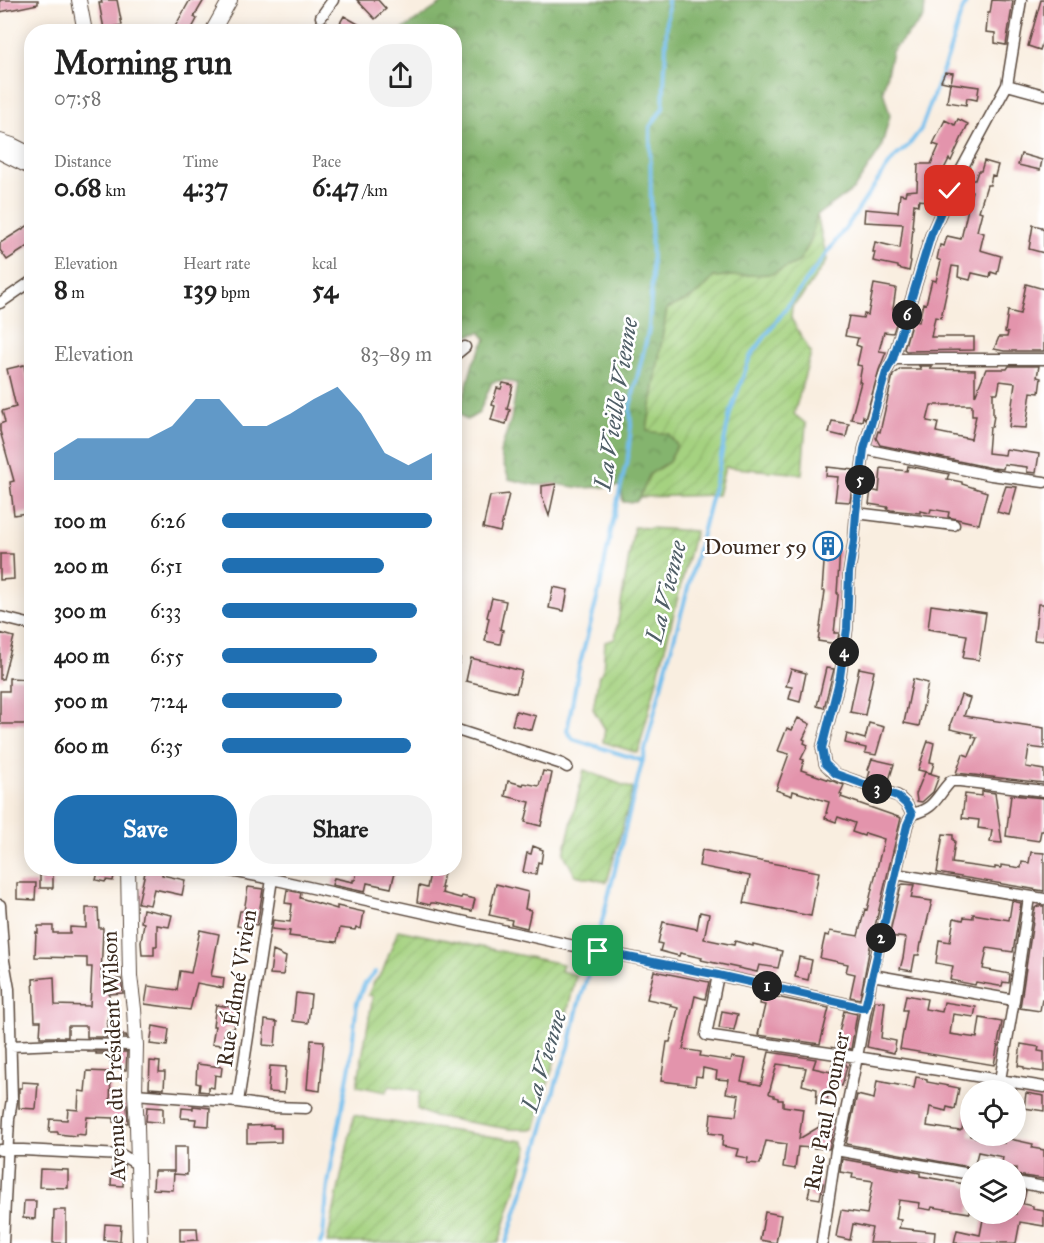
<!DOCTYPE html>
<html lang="en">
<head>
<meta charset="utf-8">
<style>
  body { margin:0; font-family:"IM FELL Great Primer",serif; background:#f2f2f2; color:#222; height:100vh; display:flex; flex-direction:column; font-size:22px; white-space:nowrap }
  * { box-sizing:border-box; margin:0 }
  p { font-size:20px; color:#767676 }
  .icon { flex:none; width:33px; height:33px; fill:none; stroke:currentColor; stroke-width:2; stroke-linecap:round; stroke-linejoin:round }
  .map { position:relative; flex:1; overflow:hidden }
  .side { position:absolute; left:24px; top:24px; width:438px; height:852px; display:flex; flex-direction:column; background:#fff; border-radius:24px; box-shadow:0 3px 15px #0003 }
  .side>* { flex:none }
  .fabs { position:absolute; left:960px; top:1080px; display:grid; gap:12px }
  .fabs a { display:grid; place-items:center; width:66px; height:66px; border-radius:50%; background:#fff; box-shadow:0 3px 15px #0003; font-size:30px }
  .pin { position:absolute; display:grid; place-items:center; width:51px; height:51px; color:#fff; margin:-26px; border-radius:12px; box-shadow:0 3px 9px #0006 }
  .km { position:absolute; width:30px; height:30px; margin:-15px; border-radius:50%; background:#222; color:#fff; font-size:16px; line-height:30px; text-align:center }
  .round { display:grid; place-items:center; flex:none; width:63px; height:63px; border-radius:24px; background:#f2f2f2 }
  .headline { display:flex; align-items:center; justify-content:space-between; height:102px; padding:0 30px }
  h1 { font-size:33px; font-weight:800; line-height:45px }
  .figures { display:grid; grid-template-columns:repeat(3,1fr); gap:9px; height:102px; padding:6px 30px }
  .figures div { display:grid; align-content:center }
  .figures b { font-size:26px; font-weight:800 }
  .figures small { font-size:16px; font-weight:400 }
  .figures p { font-size:16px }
  .chart { height:168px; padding:12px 30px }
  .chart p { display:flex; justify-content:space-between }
  .chart svg { width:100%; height:108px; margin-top:6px; fill:#1f6fb2; opacity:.7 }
  .button { display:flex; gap:12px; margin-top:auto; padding:12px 30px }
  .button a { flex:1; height:69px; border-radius:24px; background:#1f6fb2; color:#fff; font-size:24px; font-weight:800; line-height:69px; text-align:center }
  .button a+a { background:#f2f2f2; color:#222 }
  ul { padding:0 30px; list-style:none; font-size:20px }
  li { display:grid; grid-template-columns:96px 72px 1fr; align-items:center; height:45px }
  li i { height:15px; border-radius:8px; background:#1f6fb2 }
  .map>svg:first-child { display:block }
  .forest { fill:url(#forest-crowns); stroke:#606f46; stroke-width:1.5 }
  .garden { fill:url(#garden-furrows); stroke:#707e4f; stroke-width:1.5 }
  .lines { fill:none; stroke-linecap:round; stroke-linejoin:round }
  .stream { stroke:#73beec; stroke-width:4 }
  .building { fill:#e394ac; fill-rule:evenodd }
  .minor-casing { stroke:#58473b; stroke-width:13 }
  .tertiary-casing { stroke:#58473b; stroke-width:16 }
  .minor { stroke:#fff; stroke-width:10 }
  .tertiary { stroke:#fff; stroke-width:14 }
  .route-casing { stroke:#fff; stroke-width:12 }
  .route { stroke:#1f6fb2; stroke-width:8 }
  .labels { text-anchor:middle; stroke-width:5; stroke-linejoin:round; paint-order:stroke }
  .poi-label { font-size:22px; fill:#3b2a1e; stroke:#fff; text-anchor:end }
  .street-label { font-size:22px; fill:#3b2a1e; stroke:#fff }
  .water-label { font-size:24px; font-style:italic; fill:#4f5e66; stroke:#fff }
</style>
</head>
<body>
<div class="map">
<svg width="1044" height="1243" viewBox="0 0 1044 1243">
  <defs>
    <pattern id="forest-crowns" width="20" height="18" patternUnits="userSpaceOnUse" patternTransform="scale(1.5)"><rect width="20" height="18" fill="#84b46e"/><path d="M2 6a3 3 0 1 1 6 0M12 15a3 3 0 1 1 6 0" fill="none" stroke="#6d935a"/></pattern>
    <pattern id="garden-furrows" width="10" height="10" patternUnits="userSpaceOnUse" patternTransform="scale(1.5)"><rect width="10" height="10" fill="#a5d280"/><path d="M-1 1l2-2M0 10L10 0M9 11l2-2" fill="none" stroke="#8fb46e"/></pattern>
  </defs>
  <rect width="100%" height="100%" fill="#fff"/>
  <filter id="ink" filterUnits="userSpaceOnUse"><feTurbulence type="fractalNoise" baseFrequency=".0167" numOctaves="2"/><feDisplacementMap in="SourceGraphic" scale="12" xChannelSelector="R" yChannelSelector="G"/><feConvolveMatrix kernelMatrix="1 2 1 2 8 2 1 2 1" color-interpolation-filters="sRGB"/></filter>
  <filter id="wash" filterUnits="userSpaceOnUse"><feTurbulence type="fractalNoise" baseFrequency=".008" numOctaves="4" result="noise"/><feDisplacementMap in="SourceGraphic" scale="24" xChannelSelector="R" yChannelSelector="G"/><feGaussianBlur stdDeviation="1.35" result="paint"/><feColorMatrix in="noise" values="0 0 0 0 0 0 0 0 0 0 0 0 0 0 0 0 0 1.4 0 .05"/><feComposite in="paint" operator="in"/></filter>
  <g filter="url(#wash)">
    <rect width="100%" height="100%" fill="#f9eee0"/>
    <!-- forest -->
    <path class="forest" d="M447 0H925L924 17 892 51 883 91 890 115 881 149 854 189 817 215 810 243 799 262 772 274 714 277C699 295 689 300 667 309L647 430 670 434 677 445 669 462 650 474 640 497 636 502H623L621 486 582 488 555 484 535 485 509 479 500 453 511 419 517 384 506 380 492 382 479 413 467 420 459 414 473 363 486 339 480 332 467 336 455 335 454 32H399Z"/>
    <!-- garden -->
    <path class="garden" d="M817 215 827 260 803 295 792 306 791 318 811 353 794 414 806 424 802 474 725 467 718 495 640 497 650 474 669 462 677 445 669 434 647 431 667 309C689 300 699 295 714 277L772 274 799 262 810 243Z
      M634 527 695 531 638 753 603 742 605 729 593 709 599 675 603 672 605 642 615 639Z
      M584 770 633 789 607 882 575 875 564 854Z
      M398 930 563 964 561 971 576 975 562 1035 535 1129H509L432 1116 417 1109 420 1091 390 1086 386 1092 357 1086 373 996 368 995 374 982 382 973Z
      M354 1115 370 1119 523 1141 528 1148 499 1243H327Z"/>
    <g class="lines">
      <!-- stream -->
      <path class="stream" d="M643 761 573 739 567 731 579 667 600 587 612 525 625 468 627 465 631 426 630 407 649 329 652 280 650 127 663 108 668 0
        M320 1243 323 1236 328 1184 350 1065 357 1002 364 985 375 972
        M506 1243 537 1149 557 1080 569 1047 578 1006 591 965 666 667 683 607 718 471 730 413 750 357 852 219 882 174 894 158 909 145 921 129 948 56 960 16 967 0"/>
    </g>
    <g id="blocks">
      <!-- building -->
      <path class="building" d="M0 0H38V4L0 12Z
        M101 0H117L122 25 104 29 99 3H102Z
        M190 0H204L194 17 197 19 190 32H172Z
        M357 0H378L386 9 375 19Z
        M992 0 1013 1 1006 45 995 43V33L986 32 988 13H990Z
        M1041 0H1044V37L1040 50 1028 46Z
        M344 16 360 25 356 32H345L337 28Z
        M945 72 953 73 951 83 979 87 977 100 967 98 966 105 947 102 950 83 941 81Z
        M958 119 968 124 951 161 949 159 942 173 941 187 928 186 927 201 919 200 918 205 914 204 912 227H913L910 260 911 261 909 271 898 268V266L873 261 875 252H873L875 242 900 248 903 224 864 222 865 209 898 212 900 194 905 195 906 191 917 190 918 164H931L939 146 933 144 945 120 955 125Z
        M1021 154 1042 160 1040 170 1018 165Z
        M984 161 998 165 995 176 992 175 990 185H987L979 211 982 212 977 231 984 233 980 250 1001 256 997 274 991 272 990 277 972 273 970 280 958 277 959 267 952 266 941 318 935 317 931 337H974V350L906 351 904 349 912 321 919 322 923 303 926 304 932 280 936 281 941 261 937 259 940 245 944 246 947 236 961 239 972 191 969 190 972 180H975L978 171H981Z
        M32 223V244L7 260 0 250V243Z
        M1033 225 1042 227V229L1044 230V253L1029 249Z
        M874 284 896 288 893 309 898 310 895 317 898 318 893 333 884 332 879 351 886 352 879 370 865 419 863 416 862 421 851 419 861 382H859L862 366 857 365 861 347 856 345 858 338 845 336 849 316 863 318 864 314 868 315Z
        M1026 284 1044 289V351H1004L994 349 999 337H1007L1008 333 1005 332 1008 311 1020 314Z
        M24 365 30 392H32V512L14 515 10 482 14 481 0 431V424L5 422 2 411 16 407 7 369Z
        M919 366H931V369L975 370V396L986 369H1007L1009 366H1039L1037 377 1041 378 1039 393 1031 392 1026 428 1009 427 1015 383 1000 381 998 393H993V416H994L992 427H990L988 453 1005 455 1006 449 1039 454 1036 473 1027 472V467L1004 464 1003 469 992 468 880 445 876 438 878 431 880 432 893 375 901 369H921ZM931 405H972V416H976L971 439 936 432 938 423 927 421Z
        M503 383 513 385 507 409 510 410 506 424 491 420 495 406 492 405 497 388 501 389Z
        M832 421 849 424 846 437 829 433Z
        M908 466 949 474 947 479 962 482V484L987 492 979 524 948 517 949 512 931 509 930 513 920 511V513L891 510 887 509 888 507 869 504 871 490 879 492 881 468 907 471Z
        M827 467 854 470 850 502 835 501 838 477 826 476Z
        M556 484 554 493 549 516 542 496V486Z
        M1006 486 1017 487 1009 515 997 512Z
        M509 494 500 532 483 528 490 496Z
        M825 549 840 550 837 593H838V596L834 633H839L837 644 818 641 825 591H822Z
        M0 554H13L14 579 0 580Z
        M553 587 568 590 564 611 549 608Z
        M492 598 506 601 500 629 503 630 500 644 485 641 487 632H486L489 618 487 617Z
        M1038 604H1044V641L1034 640Z
        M931 605 986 613 979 660 963 658 967 635 928 629Z
        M0 633 14 637 3 679H0Z
        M471 658 522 671 516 693 466 681Z
        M826 668 834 669 824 708 817 706Z
        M859 668 874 671 865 715 850 712Z
        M791 669 806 673 800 702 789 699 792 687 786 686Z
        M9 678 26 679V692H32V702H28L30 724H0V691H9Z
        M913 679 928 683 919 726 904 723Z
        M961 695 970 698 964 716 1044 728V749L1029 747 1026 767 1044 770V783L956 773 963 754 969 756 977 738 972 737 973 734 950 729 951 725H950Z
        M516 711 536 716 532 730 512 725Z
        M798 718 810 724 803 739 805 740 804 743 808 745 801 759 804 760 801 770 844 785 840 794 842 795 841 797 901 818 870 947 860 999 850 997 855 974 846 972 848 964 820 958 825 935 829 936 830 931 858 936 865 909 867 910 884 839 865 833 864 836 852 832 855 823 838 817 836 822 825 818 827 813H826L829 802 793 791 792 796 776 790 789 754 778 751 787 728 792 730Z
        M869 723 884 727 876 755 865 753 866 748 845 743 847 734 865 739Z
        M928 741 934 743 930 762 934 763 931 773 918 770Z
        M872 759 894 764 889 780 886 779 884 783 868 778 870 771 868 770Z
        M543 771 552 773 541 826 525 822 530 802 505 796 508 781 523 785 524 783 539 786Z
        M925 772 939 776 933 792 922 802 917 801 916 794Z
        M982 791 995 793 1002 843 990 842 992 830 978 828 979 820 962 818 965 794 982 796Z
        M1011 795 1044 798V831H1041L1039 841 1006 836Z
        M943 834 953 835V840L955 841 952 863 995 869V867L1001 868V865L1021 868 1022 862 1029 863 1031 852 1044 853V891L937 873Z
        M533 846 543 850 541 863 538 862 536 874H532L523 872 527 853 531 854Z
        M702 850 819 872 811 916 744 903 750 876 699 866Z
        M40 868H53V888H40Z
        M99 868 115 870 113 881 106 880 105 882 96 880Z
        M146 868H163L162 875 185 880 182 895 154 889 150 905 138 903Z
        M358 868H396L391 888 367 883 365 892 332 885 334 878 353 882V880H355Z
        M431 868H445L441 888H443L442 893 461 898 462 896 475 899 472 911 434 903H431L430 905 417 902 419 886 427 888Z
        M17 883H36L35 900 17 899Z
        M496 884 528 892 525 909 531 910 527 928 511 924 512 920 489 915Z
        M903 884 914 885 911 898 932 901 922 943H921L919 955H915L912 971 900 969 903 958 906 938 889 936 901 885Z
        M248 887 263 889 257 925 249 924 248 928 237 926 240 911H244Z
        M287 890 301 893 300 898 337 909V906L364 912 361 929 356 927 355 930 340 928 337 942 289 936 290 931 272 929 273 920 290 922 292 904 285 903Z
        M1012 901 1021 903 1013 952 987 948 983 969 1010 974 1009 983 1003 982 1002 986H999L976 982 975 985 950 980 953 966 936 963 939 940 950 942 954 918 963 920 964 917 973 918V914L1009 920Z
        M1038 906H1044V999H1042L1040 1011 1020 1008 1035 908Z
        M86 908H98L99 928H103L101 978 121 979 123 993 109 994 107 1033H115V1035H126L127 1037H87V1026H68V1037H40L41 1021H35L33 979 54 977 55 1005 90 1006 92 967H87V958L35 957 36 932 38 933V926H53V933H70V927L86 928Z
        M143 909 172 915 169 927 157 925V946H154V955H142L141 942 144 923 141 922Z
        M700 912 709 914 704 939 734 945 735 941 753 946V944L782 951 778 968 759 965 757 972 701 960 702 958 680 953 679 956 660 951 662 944 658 943 663 922 697 929Z
        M200 930 219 934 211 976 224 978 223 988 197 983 190 1010 145 1004 148 986 177 990 180 971 191 973Z
        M273 951 286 957 283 975 270 974Z
        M799 957 812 960 808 980 795 977Z
        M654 971 709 982 705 999 695 996 683 1049 701 1052 700 1056 731 1061 732 1057 746 1059 741 1081 761 1085 769 1052 816 1059 813 1068 831 1072 833 1061 845 1063 847 1066 842 1086 830 1085 826 1106 816 1104 817 1089 802 1085 806 1068 777 1064 769 1093 770 1094 774 1095V1097L778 1098V1100H783V1106L803 1109 799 1139 819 1127 820 1122 834 1125 829 1149 798 1147 795 1169 783 1167 786 1144 766 1141 760 1164 747 1163 748 1158 736 1156 738 1149 722 1146 723 1135 709 1133 711 1113 736 1116 739 1095 726 1093 729 1080 716 1079 717 1071 703 1068 702 1077 696 1076 695 1085 661 1081 667 1042H670L678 1008 670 1006 671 1004 647 999Z
        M296 993 311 995 308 1023 293 1021Z
        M762 994 829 1008 820 1044 758 1035 765 1005 760 1004Z
        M906 995 927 999 925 1009 942 1012 944 1002 976 1007 974 1017 953 1014 950 1034 977 1038 980 1018 1002 1022 994 1065 900 1049 907 1010H903Z
        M875 1001 885 1002 881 1038 896 1041 894 1053 867 1047Z
        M216 1005 238 1008 234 1029 225 1028 223 1045 212 1044 215 1026H213Z
        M722 1011 738 1014 734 1030 719 1028Z
        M844 1011 857 1014 851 1049 836 1046Z
        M265 1020 277 1022 275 1046 263 1045Z
        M153 1026 169 1029 167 1046 150 1044Z
        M311 1040 324 1041 320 1091 307 1089Z
        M1021 1044 1039 1047 1038 1051 1044 1052V1072L1024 1069V1067L1018 1066Z
        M87 1052H127L126 1070H111L110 1054H96V1052Z
        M150 1061 160 1062 159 1072H165L164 1089 149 1088Z
        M197 1064 222 1067 221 1076 215 1075 214 1088 208 1087V1092L199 1091 200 1084 196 1083Z
        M270 1066 286 1067 284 1093 268 1092Z
        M87 1071 111 1072 110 1104 127 1105 128 1123 113 1122 114 1118 87 1117 85 1135 76 1134V1136L58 1134V1132H49L50 1119 67 1120 68 1109 78 1110 79 1091 85 1092Z
        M916 1077 927 1079V1082L959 1088 955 1109 947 1107 946 1111 930 1107 927 1126 960 1131V1130H962L966 1108H970V1136L1004 1143 1005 1138 1033 1144 1032 1148 1044 1150V1179L1016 1175V1168H1001L1003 1157 978 1152 974 1168 846 1144 857 1095 874 1099 877 1081 914 1088Z
        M22 1082 38 1083 36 1109 19 1108V1088H22Z
        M1026 1093 1044 1096V1111L1024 1108Z
        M193 1106 210 1108 209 1126 195 1125 196 1119 181 1118 182 1108 193 1109Z
        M147 1107 163 1108V1123L146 1121Z
        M273 1125V1128H281V1142L247 1143V1126Z
        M174 1147H187V1175L174 1174Z
        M842 1159 920 1173V1176L964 1184V1186L970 1187V1213L932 1207 931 1210 919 1208 920 1203 899 1200 896 1219 901 1220 899 1228 935 1232 934 1243H869L872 1228 853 1224 850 1240 836 1237 841 1210 867 1214 873 1181 852 1178 853 1174 840 1172Z
        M114 1164 124 1165 123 1186 111 1185 112 1168H114Z
        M40 1169 68 1170V1188L39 1187Z
        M154 1171H174L173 1190 153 1189Z
        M811 1181 823 1183 820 1199 808 1197Z
        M1016 1190 1026 1191 1023 1204 1033 1206V1209L1044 1211V1226L1020 1222 1016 1243H954L957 1230 980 1235 984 1214H1016Z
        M24 1201H36L35 1219 23 1218Z
        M54 1210H66V1243H53Z
        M765 1212 781 1215 776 1243 760 1240Z
        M105 1224 121 1225 120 1241 104 1240Z
        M180 1228H197L198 1240 180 1241Z"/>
    </g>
  </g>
  <g filter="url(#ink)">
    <use href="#blocks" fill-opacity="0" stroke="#58473b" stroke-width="1.5"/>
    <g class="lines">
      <!-- minor casing -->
      <g class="minor-casing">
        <path id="minor" d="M321 17 333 0
          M1007 85 1044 95
          M0 303 32 281
          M454 356 465 347
          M893 359H1044
          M864 449 991 475 1044 482
          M856 513 954 525
          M0 617 32 625
          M454 657V661
          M454 729 562 764 567 767
          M912 814C936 808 935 798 951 781H960L1044 791
          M216 868 272 879 565 944 718 975 865 1008
          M896 874 1044 899
          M0 905 4 961 9 989 12 1099 9 1119 3 1243
          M718 975 706 1035 857 1057 1044 1087
          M872 975 1014 1000
          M10 1046 58 1044 136 1045
          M1000 1080 1014 1000 1029 897
          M135 1094 238 1102 272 1107 306 1108
          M238 1102 272 879
          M0 1150H23L122 1155 138 1165
          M836 1150 970 1174
          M1016 1182 1044 1187
          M822 1243 836 1150 843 1126 857 1057 872 975 907 825 912 814 907 805 898 796 835 774 825 764 822 748 840 677 847 629 849 573 854 541 856 513 864 449 886 372 893 359 931 235 952 187 1007 85 1021 0"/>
      </g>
      <!-- tertiary casing -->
      <g class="tertiary-casing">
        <path id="tertiary" d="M79 0 85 32
          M212 32 230 0
          M0 141 12 145 32 155
          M0 152 32 168
          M128 868 130 976 134 1009 136 1045 135 1094 137 1126 140 1243"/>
      </g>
      <!-- minor -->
      <use href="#minor" class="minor"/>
      <!-- tertiary -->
      <use href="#tertiary" class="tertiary"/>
    </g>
  </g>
  <g class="lines" filter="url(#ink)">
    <!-- route casing -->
    <g class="route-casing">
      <path id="route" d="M598 951 718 975 865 1008 907 825 912 814 907 805 897 796 836 774 825 764 822 748 840 677 847 629 849 573 854 541 856 513 864 449 886 372 893 359 931 235 950 191"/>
    </g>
    <!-- route -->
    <use href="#route" class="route"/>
  </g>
  <!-- icons -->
  <defs>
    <g id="building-ring" transform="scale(1.5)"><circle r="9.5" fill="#fff" stroke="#1f6fb2" stroke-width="1.5"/><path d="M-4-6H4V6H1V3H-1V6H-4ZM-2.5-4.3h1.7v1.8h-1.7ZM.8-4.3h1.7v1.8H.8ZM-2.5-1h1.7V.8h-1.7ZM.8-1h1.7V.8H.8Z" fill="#1f6fb2"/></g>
  </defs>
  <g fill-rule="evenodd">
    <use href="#building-ring" x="828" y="546"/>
  </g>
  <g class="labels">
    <!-- poi labels -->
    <g class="poi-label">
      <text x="807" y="554">Doumer 59</text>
    </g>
    <!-- street labels -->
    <g class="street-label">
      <text transform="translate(236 988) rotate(-81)" y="8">Rue Édmé Vivien</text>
      <text transform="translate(113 1056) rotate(-92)" y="8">Avenue du Président Wilson</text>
      <text transform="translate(826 1111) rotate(-79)" y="8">Rue Paul Doumer</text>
    </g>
    <!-- water labels -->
    <g class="water-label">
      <text transform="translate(616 404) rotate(-81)" y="8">La Vieille Vienne</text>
      <text transform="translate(666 592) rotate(-76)" y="8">La Vienne</text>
      <text transform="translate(544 1061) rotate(-73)" y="8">La Vienne</text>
    </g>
  </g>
</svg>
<div class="fabs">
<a><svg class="icon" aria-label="locate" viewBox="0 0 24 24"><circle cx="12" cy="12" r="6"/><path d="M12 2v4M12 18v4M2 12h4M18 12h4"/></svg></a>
<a><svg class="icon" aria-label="layers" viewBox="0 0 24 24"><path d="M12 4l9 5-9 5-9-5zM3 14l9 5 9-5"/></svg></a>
</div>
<div class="pin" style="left:598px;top:951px;background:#1e9e55"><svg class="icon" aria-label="arrive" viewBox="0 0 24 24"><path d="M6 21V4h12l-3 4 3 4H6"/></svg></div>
<div class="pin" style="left:950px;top:191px;background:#d93025"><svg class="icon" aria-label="check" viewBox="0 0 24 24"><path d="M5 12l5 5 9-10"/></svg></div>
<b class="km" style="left:767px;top:986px">1</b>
<b class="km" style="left:881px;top:938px">2</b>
<b class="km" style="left:877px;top:789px">3</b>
<b class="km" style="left:844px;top:652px">4</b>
<b class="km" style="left:860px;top:480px">5</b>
<b class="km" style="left:907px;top:315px">6</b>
<section class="side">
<div class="headline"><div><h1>Morning run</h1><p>07:58</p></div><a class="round"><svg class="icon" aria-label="share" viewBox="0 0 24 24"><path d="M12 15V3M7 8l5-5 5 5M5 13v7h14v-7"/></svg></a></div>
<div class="figures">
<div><p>Distance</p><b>0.68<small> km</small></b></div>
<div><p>Time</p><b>4:37</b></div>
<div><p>Pace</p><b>6:47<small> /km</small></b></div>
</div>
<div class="figures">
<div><p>Elevation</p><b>8<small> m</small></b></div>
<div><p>Heart rate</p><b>139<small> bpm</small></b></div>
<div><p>kcal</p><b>54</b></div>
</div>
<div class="chart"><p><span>Elevation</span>83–89 m</p>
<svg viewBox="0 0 160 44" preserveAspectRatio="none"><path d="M0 44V33L10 27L20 27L30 27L40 27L50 22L60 11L70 11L80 22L90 22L100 17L110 11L120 6L130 17L140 33L150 38L160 33V44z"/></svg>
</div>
<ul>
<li><b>100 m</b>6:26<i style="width:100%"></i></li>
<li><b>200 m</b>6:51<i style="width:77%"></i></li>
<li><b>300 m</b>6:33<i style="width:93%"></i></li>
<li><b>400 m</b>6:55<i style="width:74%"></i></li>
<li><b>500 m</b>7:24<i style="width:57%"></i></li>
<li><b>600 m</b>6:35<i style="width:90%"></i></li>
</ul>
<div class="button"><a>Save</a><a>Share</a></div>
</section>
</div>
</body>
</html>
